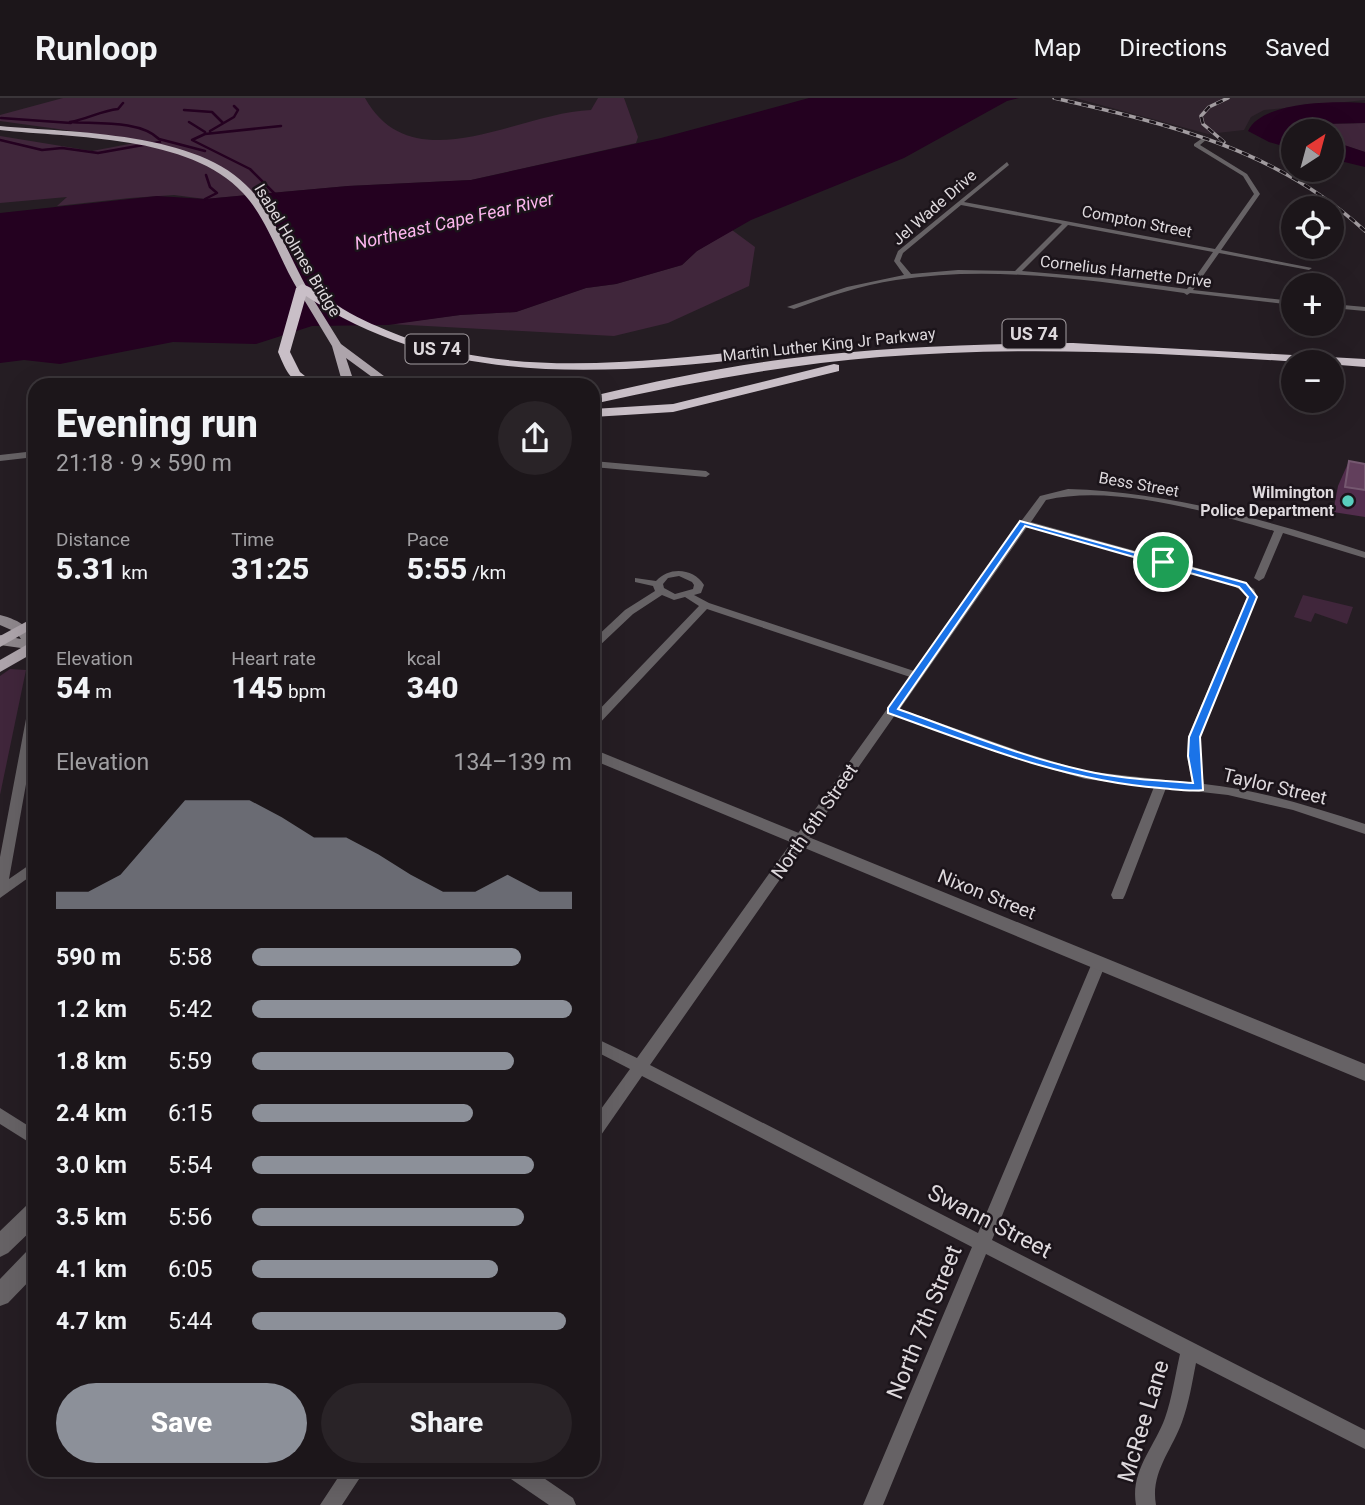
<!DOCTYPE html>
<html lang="en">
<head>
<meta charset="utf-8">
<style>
  body { margin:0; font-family:Roboto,sans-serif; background:#292327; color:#f1f3f6; height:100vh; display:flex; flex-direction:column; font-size:26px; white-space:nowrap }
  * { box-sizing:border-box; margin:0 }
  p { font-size:23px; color:#a09fa2 }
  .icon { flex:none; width:38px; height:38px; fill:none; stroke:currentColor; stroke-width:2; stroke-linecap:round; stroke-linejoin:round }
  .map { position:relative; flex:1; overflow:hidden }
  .sheet { position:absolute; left:28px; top:280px; width:572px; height:1099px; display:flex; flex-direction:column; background:#1c161a; border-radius:21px; box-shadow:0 7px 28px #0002,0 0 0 2px #3a3539 }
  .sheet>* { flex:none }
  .needle { width:46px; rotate:36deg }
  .tools { position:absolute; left:1281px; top:21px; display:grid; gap:14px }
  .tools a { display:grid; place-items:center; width:63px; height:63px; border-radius:50%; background:#1c161a; box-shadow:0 7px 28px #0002,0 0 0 2px #3a3539; font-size:35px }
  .pin { position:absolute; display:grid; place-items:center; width:60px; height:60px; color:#fff; margin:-30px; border:4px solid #fff; border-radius:50%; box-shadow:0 2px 7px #0007 }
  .round { display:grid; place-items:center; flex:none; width:74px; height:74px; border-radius:37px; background:#292327 }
  .headline { display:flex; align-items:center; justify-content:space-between; height:119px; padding:0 28px }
  h1 { font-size:38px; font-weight:800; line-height:52px }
  .metrics { display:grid; grid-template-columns:repeat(3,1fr); gap:10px; height:119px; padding:7px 28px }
  .metrics div { display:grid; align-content:center }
  .metrics b { font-size:30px; font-weight:800 }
  .metrics small { font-size:19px; font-weight:400 }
  .metrics p { font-size:19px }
  .chart { height:196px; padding:14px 28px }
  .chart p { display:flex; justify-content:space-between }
  .chart svg { width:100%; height:126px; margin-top:7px; fill:#8c9099; opacity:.7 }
  .cta { display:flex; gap:14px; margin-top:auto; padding:14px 28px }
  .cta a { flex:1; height:80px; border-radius:42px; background:#8c9099; color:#fff; font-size:28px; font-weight:800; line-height:80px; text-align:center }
  .cta a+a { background:#292327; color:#f1f3f6 }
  ul { padding:0 28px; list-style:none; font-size:23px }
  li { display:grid; grid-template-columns:112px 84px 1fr; align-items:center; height:52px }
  li i { height:18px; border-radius:9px; background:#8c9099 }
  header { display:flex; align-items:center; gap:42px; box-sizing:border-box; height:98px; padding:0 35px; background:#1c161a; border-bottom:2px solid #3a3539 }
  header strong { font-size:33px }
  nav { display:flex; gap:38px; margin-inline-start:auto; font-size:24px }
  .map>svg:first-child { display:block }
  .built { fill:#31242e }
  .green { fill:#40263b }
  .water { fill:#240120 }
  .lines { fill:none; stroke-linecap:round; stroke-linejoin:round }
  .stream { stroke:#240120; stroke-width:2.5 }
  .minor { fill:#666265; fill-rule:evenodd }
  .tertiary { fill:#666265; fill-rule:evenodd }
  .secondary { fill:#8e878c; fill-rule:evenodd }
  .primary { fill:#ada4ab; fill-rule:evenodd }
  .trunk { fill:#bbb2b9; fill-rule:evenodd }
  .motorway { fill:#c9bfc7; fill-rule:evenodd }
  .rail-casing { stroke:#a29ca0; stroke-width:3.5 }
  .rail { stroke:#1b141a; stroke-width:2.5; stroke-dasharray:7; stroke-linecap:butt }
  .wall { fill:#522d4d }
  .building { fill:#623f5c; stroke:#755870; stroke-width:2 }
  .route { fill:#1a73e8; stroke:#fff; stroke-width:2; fill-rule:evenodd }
  .poi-dot { fill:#59cebe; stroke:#1b141a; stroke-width:2.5 }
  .labels { text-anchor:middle; stroke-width:5; stroke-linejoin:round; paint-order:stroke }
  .far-street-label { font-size:16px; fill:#ded9dd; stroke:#1b141a }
  .far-poi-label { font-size:16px; font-weight:bold; fill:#ded9dd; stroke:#1b141a; text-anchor:end }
  .far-water-label { font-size:18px; font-style:italic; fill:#fcb5ee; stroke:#1b141a }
  .shield { fill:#1b141a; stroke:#a49ea2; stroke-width:2 }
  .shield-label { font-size:18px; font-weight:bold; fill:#ded9dd }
  .street-label { font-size:19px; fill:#ded9dd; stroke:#1b141a }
  .near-street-label { font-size:23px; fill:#ded9dd; stroke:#1b141a }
</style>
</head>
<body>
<header>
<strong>Runloop</strong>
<nav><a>Map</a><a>Directions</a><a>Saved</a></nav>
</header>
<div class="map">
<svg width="1365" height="1407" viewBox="0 0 1365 1407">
  <rect width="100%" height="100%" fill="#251d23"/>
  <!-- built -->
  <path class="built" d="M1075 0H1365V2L1264 12 1251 19 1244 32 1208 36Z"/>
  <!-- green -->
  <path class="green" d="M63 0H365C413 86 520 14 591 12L598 0H624L638 39 636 45 471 82 348 88 205 101 174 97 130 100 57 108 67 99 0 105V38L92 53 145 43 0 23V17Z
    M1365 25V54L1332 43V33L1310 31 1317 26Z
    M732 132 755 149 749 188 668 225 614 238 390 226 460 217 516 214 586 190 616 186 682 167 697 153Z
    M1303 497 1353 509 1347 526 1315 515 1311 524 1294 519Z
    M10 571 26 572 0 697V578Z"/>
  <!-- water -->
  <path class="water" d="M809 0H1019L1007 3 904 60 751 122 697 153 682 167 616 186 586 190 516 214 460 217 388 227 312 228 256 246 173 244 60 266 24 262 0 265V115L157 98 205 101 348 88 471 82 661 40Z
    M1365 5V25L1317 26 1310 31 1311 33H1293V51L1269 44 1248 33C1262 3 1335 3 1365 5Z
    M1332 43 1365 54V69L1332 61Z"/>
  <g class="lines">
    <!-- stream -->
    <path class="stream" d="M123 5 118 11C100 13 88 21 70 24 96 26 140 22 159 41L205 53
      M184 12 212 14 223 25
      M1 20 71 25
      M189 24 205 34
      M210 33 234 19 238 12 234 8
      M0 42 42 52 62 50 98 55 160 44
      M279 100 250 71 192 42 205 36 281 28
      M205 101 217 95 210 89 206 77"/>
    <!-- minor -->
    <path class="minor" d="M1204 39 1207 41 1200 47 1247 76 1260 96 1221 152 1312 170 1309 172 1219 155 1193 192 1293 203V207L1190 195 1187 197 1184 195C1089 182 992 167 896 182 861 187 827 199 794 211L787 209 847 189 904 177 894 163 898 153 1007 64 1009 67 964 104 1215 151 1254 96 1243 78 1194 48V46ZM961 107 1062 126 1015 173 958 172 911 176 900 163 903 155ZM1068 127 1213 154 1187 191 1102 180 1022 173Z
      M1332 206 1365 209V213L1332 210Z
      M35 353V359L0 363V357Z
      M593 363 706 373 710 376 706 379 593 369Z
      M1068 391C1170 394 1270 423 1365 454V460L1283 435 1264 480 1259 483 1254 480 1274 433C1208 414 1114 386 1046 402L1031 424 1237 481 1254 491 1257 499 1200 639 1199 658 1204 686C1260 692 1312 709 1365 726V736L1293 712 1228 697 1166 690 1125 797 1123 801H1113L1111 797 1154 689 1085 681 1014 660 895 617 650 967 978 1135 1092 865 1094 861 1099 859 1104 861 1106 865 992 1142 1365 1332V1351L1196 1265C1192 1285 1189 1305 1182 1324 1172 1352 1150 1375 1156 1407H1136C1130 1373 1154 1350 1165 1320 1172 1300 1175 1278 1180 1256L986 1156 883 1407H863L972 1149 642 978 599 1040 593 1042V1022L630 971 593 952V939L637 960 910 579 707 511 597 628 593 629V618L699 508 685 499 674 502 662 497 633 516 597 550 593 551V542L625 512 655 493 653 488 635 484V480L656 483C669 468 694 470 704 487L701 495 694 497 709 505 914 573 1019 427 1020 423 1022 422 1040 398ZM1027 429 1229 485 1245 495 1247 499 1188 639 1187 658 1192 685 1085 673 1022 654 900 611ZM679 478 692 484 694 487 693 491 675 496 664 490 663 486 668 480Z
      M35 601V636L9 781 35 763V775L0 800V759L29 605Z
      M0 1010 35 1032V1048L0 1026Z
      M343 1372H365L342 1407H320Z
      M505 1372H532L573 1400 576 1407H549L508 1379Z"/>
    <!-- tertiary -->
    <path class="tertiary" d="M593 651 1365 966V983L593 662Z
      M35 1104V1129L8 1155 0 1159V1133L27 1107Z
      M35 1150V1177L8 1205 0 1208V1181L27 1153Z"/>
    <!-- secondary -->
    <path class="secondary" d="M0 517C20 522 35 531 35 552L0 547V537L21 541 16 534 0 527Z"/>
    <!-- primary -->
    <path class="primary" d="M299 188H305L341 246 396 287H383L346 260 355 287H343L332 248 297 190Z
      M35 519V529L0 549V538Z
      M35 542V554L0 574V562Z"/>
    <!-- trunk -->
    <path class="trunk" d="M0 28C73 35 199 33 251 92 276 120 289 158 307 190L298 192C279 161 268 122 243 95 190 37 73 40 0 32Z"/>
    <!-- motorway -->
    <path class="motorway" d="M302 186C317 191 330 203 343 211 361 222 381 230 401 238 512 280 640 264 755 252L762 256 755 260C599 277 443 289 306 198L290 254 300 274 316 287C291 287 287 275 278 254L296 190Z
      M1073 245 1365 261V269C1208 257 1041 246 880 259 783 267 688 285 593 306V298C657 283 721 269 786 261 882 249 977 246 1073 245Z
      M834 266 839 267V273L673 314 593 319V311L673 306Z"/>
    <!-- rail casing -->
    <g class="rail-casing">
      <path id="rail" d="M1054 0C1168 26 1277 51 1365 133
        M1224 44 1203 26 1201 18 1209 9 1228 0"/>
    </g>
    <!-- rail -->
    <use href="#rail" class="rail"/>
  </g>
  <!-- wall -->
  <path class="wall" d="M1349 363 1365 366V419L1333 414 1338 388Z"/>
  <!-- building -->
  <path class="building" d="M1349 363 1365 366V392L1345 389Z"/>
  <!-- route -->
  <path class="route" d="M1020 423 1246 485 1257 499 1200 639 1203 692C1190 694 1174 691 1160 690 1065 683 977 647 888 615V610ZM1025 428 1239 489 1248 499 1189 639 1188 658 1193 685C1157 682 1121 681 1086 673 1022 659 960 633 898 611Z"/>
  <!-- markers -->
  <circle class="poi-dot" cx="1348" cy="403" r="7"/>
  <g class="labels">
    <!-- far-street labels -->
    <g class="far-street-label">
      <text transform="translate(934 109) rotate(-41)" y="6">Jel Wade Drive</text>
      <text transform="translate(1137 123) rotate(11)" y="6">Compton Street</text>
      <text transform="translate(298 152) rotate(59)" y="6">Isabel Holmes Bridge</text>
      <text transform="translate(1126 173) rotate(7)" y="6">Cornelius Harnette Drive</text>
      <text transform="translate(829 246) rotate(-6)" y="6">Martin Luther King Jr Parkway</text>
      <text transform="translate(1139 386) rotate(10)" y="6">Bess Street</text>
    </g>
    <!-- far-poi labels -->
    <g class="far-poi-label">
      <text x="1334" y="400">Wilmington<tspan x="1334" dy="18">Police Department</tspan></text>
    </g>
    <!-- far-water labels -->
    <g class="far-water-label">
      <text transform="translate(454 123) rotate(-13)" y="6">Northeast Cape Fear River</text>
    </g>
    <!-- shield labels -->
    <g class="shield">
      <rect x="1002.5" y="221.5" width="63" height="29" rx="5"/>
      <rect x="405.5" y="236.5" width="63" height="29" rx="5"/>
    </g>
    <g class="shield-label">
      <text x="1034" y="242">US 74</text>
      <text x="437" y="257">US 74</text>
    </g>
    <!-- street labels -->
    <g class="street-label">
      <text transform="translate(1275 688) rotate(13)" y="7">Taylor Street</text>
      <text transform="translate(814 723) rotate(-55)" y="7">North 6th Street</text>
      <text transform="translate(987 796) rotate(22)" y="7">Nixon Street</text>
    </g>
    <!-- near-street labels -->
    <g class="near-street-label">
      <text transform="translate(990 1123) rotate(27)" y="8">Swann Street</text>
      <text transform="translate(924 1224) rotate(-68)" y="8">North 7th Street</text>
      <text transform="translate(1143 1323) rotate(-73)" y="8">McRee Lane</text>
    </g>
  </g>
</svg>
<div class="tools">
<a><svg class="needle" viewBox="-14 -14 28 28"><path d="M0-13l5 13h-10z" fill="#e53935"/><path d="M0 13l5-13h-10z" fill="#a09fa2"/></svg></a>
<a><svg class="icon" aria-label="locate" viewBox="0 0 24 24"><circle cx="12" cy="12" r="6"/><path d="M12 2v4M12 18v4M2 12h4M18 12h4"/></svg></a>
<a>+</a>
<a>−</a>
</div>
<div class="pin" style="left:1163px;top:464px;background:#1e9e55"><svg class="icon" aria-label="arrive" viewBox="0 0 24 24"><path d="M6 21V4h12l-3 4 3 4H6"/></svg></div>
<section class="sheet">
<div class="headline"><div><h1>Evening run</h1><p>21:18 · 9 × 590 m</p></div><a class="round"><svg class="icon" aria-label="share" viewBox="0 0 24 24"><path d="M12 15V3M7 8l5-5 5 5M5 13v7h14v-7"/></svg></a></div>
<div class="metrics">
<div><p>Distance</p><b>5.31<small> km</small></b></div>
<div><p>Time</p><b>31:25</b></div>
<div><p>Pace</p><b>5:55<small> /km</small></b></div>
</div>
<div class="metrics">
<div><p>Elevation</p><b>54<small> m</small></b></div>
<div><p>Heart rate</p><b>145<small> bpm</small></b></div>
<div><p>kcal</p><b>340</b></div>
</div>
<div class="chart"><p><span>Elevation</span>134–139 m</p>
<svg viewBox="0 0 160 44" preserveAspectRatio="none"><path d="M0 44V38L10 38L20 32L30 19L40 6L50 6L60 6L70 12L80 19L90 19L100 25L110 32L120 38L130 38L140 32L150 38L160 38V44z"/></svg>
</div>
<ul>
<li><b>590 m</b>5:58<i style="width:84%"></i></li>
<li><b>1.2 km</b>5:42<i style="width:100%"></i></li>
<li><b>1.8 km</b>5:59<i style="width:82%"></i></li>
<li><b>2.4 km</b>6:15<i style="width:69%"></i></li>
<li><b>3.0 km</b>5:54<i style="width:88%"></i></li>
<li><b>3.5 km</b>5:56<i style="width:85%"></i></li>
<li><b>4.1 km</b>6:05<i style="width:77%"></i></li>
<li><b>4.7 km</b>5:44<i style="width:98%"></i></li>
</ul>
<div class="cta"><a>Save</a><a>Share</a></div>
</section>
</div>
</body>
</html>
